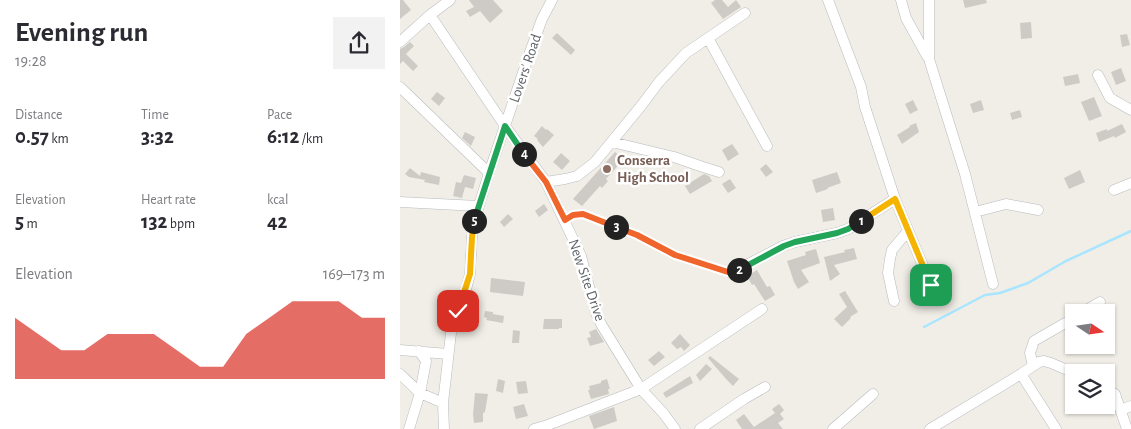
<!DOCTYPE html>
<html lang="en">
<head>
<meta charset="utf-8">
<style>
  body { margin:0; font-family:"Alegreya Sans",sans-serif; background:#f2f2f3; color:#2b2b33; height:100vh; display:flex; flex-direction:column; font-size:19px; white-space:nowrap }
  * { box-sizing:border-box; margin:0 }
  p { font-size:16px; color:#7c7c81 }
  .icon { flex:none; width:28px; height:28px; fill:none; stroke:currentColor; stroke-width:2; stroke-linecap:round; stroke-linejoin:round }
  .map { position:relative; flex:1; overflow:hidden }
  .drawer { display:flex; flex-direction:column; background:#fff; width:400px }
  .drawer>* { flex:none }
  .needle { width:32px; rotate:103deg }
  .controls { position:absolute; left:665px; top:304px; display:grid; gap:10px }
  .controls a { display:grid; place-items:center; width:50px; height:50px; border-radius:0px; background:#fff; box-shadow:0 1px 4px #0004; font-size:25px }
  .pin { position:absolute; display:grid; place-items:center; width:42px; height:42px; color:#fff; margin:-21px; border-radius:10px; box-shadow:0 2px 8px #0006 }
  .km { position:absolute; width:25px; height:25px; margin:-12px; border-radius:50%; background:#222; color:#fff; font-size:14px; line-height:25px; text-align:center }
  .round { display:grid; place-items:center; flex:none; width:52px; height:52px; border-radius:0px; background:#f2f2f3 }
  .overview { display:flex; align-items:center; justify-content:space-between; height:85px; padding:0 15px }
  h1 { font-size:28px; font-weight:700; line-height:38px }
  .metrics { display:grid; grid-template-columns:repeat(3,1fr); gap:8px; height:85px; padding:5px 15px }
  .metrics div { display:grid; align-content:center }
  .metrics b { font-size:21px; font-weight:700 }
  .metrics small { font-size:14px; font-weight:400 }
  .metrics p { font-size:14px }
  .chart { height:140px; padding:10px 15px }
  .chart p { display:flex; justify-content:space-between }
  .chart svg { width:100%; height:90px; margin-top:5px; fill:#d93025; opacity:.7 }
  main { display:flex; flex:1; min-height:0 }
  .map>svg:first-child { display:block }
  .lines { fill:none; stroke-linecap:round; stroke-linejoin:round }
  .stream { stroke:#a9e5ff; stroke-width:2.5 }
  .building { fill:#cecbc6 }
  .street-casing { stroke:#b7babe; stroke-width:11 }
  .path { stroke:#9ed3a6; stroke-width:2; stroke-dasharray:5 2.5; stroke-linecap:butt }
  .street { stroke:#fff; stroke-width:10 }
  .split-1-casing { stroke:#fff; stroke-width:10 }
  .split-2-casing { stroke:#fff; stroke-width:10 }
  .split-3-casing { stroke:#fff; stroke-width:10 }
  .split-4-casing { stroke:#fff; stroke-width:10 }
  .split-5-casing { stroke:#fff; stroke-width:10 }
  .split-6-casing { stroke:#fff; stroke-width:10 }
  .split-1 { stroke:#f5b400; stroke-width:6 }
  .split-2 { stroke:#22a559; stroke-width:6 }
  .split-3 { stroke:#f0652b; stroke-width:6 }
  .split-4 { stroke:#f0652b; stroke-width:6 }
  .split-5 { stroke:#22a559; stroke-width:6 }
  .split-6 { stroke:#f5b400; stroke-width:6 }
  .education-dot { fill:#8d6e63; stroke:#fff; stroke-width:2 }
  .labels { text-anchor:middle; stroke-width:5; stroke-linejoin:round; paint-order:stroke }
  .street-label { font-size:15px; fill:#5e6468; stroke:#fff }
  .education-label { font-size:15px; font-weight:bold; fill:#785e54; stroke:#fff; text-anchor:start }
</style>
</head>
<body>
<main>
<section class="drawer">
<div class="overview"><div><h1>Evening run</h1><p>19:28</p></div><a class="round"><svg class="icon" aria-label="share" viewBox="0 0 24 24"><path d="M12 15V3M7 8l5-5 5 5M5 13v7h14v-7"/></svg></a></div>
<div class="metrics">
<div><p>Distance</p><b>0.57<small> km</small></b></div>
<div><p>Time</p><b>3:32</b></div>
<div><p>Pace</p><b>6:12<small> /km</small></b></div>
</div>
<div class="metrics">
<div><p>Elevation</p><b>5<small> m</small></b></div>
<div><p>Heart rate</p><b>132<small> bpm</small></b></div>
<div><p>kcal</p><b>42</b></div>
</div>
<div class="chart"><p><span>Elevation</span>169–173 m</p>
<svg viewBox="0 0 160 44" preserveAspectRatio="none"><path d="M0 44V14L10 22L20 30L30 30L40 22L50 22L60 22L70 30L80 38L90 38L100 22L110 14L120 6L130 6L140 6L150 14L160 14V44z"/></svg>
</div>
</section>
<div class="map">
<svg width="731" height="429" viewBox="0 0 731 429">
  <rect width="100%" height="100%" fill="#f1eee7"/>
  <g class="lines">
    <!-- stream -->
    <path class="stream" d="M524 327 585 295 600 293 628 283 666 261 731 231"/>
  </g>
  <!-- building -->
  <path class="building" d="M0 0H3L11 10 0 19Z
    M69 0H93L103 11 90 23 80 11 70 17 66 11 74 7Z
    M315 0H322L328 7 336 0 341 7 323 19 311 3Z
    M563 0H586L587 3 565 8Z
    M631 22 632 38 621 39 620 23Z
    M157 33 175 50 171 55 152 38Z
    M727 34 730 45 722 47 720 35Z
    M10 42 14 46 6 54 18 66 13 71 3 61 0 64V49L4 47Z
    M721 68 726 81 716 85 711 72Z
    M678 74 680 83 665 86 663 77Z
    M37 92 45 98 39 106 31 99Z
    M694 97 702 116 689 121 681 102Z
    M513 100 518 110 510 114 505 104Z
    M581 100 584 110 573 113 570 104Z
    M620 110 622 117 612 120 610 113Z
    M516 123 519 132 502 144 497 135 510 127 509 126Z
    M722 124 726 132 715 138 714 136 699 142 696 133 707 129V131Z
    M142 126 146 130 147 129 154 135 143 147 137 140 138 139 134 136Z
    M65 132 75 137 71 146 62 138Z
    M332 144 339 154 328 161 322 150Z
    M215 152 224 159 206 179 208 181 202 188 200 186 182 206 173 199Z
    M161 153 170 161 162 170 153 162Z
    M366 164 373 172 366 177 360 169Z
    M10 168 20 176 21 172 40 177 39 185 24 182 25 180 9 177 5 174Z
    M680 170 685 182 669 189 664 178Z
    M437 172 441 183 427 188 428 189 416 193 412 180Z
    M304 174 309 176 312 181 290 194 285 186Z
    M64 175 76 178 73 189 65 187 62 198 53 196 56 182 61 183Z
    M330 179 336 188 328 193 322 184Z
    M144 204 148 210 139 217 135 211Z
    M433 208 435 220 423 222 421 210Z
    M108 214 113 219 104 227 100 222Z
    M454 248 457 259 434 265 440 274 430 281 424 257 445 252 444 250Z
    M416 249 420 263 401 270 409 282 398 289 394 282 387 261 406 255 405 252Z
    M357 270 367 287 370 286 375 295 365 301 354 284 352 285 347 276Z
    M91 278 125 282 123 296 90 292Z
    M445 291 458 312 450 317 451 318 442 327 434 319 447 307 439 294Z
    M85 311 93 312V314L104 316 103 323 86 320 87 318 84 317Z
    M144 319H162V328H159V329H143Z
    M196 329 204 342 190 346 187 338 191 337 189 332Z
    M113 330 120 331 119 343H112Z
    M280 334 290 345 284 351 281 347 277 349 271 343Z
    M259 351 265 357 254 366 248 360Z
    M310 356 339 379 333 386 326 379 308 358Z
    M306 364 312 369 300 381 296 375Z
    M290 376 293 383 266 398 263 393Z
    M98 379 105 381 103 393 96 391Z
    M207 379 210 389H208L209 394 191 399 188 390H190L189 386 201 383V381Z
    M126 381 128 393 118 394 116 382Z
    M75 393 88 394 85 412 83 413V422L74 423 73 414Z
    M124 404 128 416 116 419 113 407Z
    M379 404 384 410 380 414 384 419 378 423 383 429H342L336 420 344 414 354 427 375 413 372 409Z
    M214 407 217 421 194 429 189 416Z"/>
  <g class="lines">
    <!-- street casing -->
    <g class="street-casing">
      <path id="street" d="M428 0 461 87 465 107 495 199 531 285
        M501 0 506 18 527 56
        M529 0V59L565 174 593 284
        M30 15 105 126 146 182 181 256 196 313 201 324 241 389 264 414 275 429
        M308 38 367 146
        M0 42 30 15 50 0
        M698 75 710 98 731 110
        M0 87 89 173
        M212 142 274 157 303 167 319 172
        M146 182 165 179 177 176 195 162 241 106 259 82 286 53 345 13
        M714 190 731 183
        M0 202 78 206
        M575 212 606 204 638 210
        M331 273 383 246 395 242 437 233 448 229 495 199
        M494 301 488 273 490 259 492 250 508 231
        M683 312 700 302
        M0 350 48 354
        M633 366 630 353 634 341 674 318
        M0 374 20 393 43 403
        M621 374 656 429
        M706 389 715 394 716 397 727 429
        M721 410 731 406
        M9 429 20 393 26 361 19 351
        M44 429 43 403 51 333 65 293 70 274 72 237 74 222 89 173 130 52 142 19 152 0
        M134 429 148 425 241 389 362 309
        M300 429 344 399 365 387
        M433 429 473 394
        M530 429 621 374 639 362 644 361 651 363 674 373"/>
    </g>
    <!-- path -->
    <path class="path" d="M171 216 183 214 237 235 275 255 322 271"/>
    <!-- street -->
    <use href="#street" class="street"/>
  </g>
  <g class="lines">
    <!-- split-1 casing -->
    <g class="split-1-casing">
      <path id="split-1" d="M461 221 495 199 531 285"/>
    </g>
    <!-- split-2 casing -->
    <g class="split-2-casing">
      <path id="split-2" d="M339 270 384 246 395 242 437 233 448 229 461 221"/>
    </g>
    <!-- split-3 casing -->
    <g class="split-3-casing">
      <path id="split-3" d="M216 227 237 235 275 255 331 273 339 270"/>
    </g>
    <!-- split-4 casing -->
    <g class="split-4-casing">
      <path id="split-4" d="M124 154 146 182 165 220 173 215 183 214 216 227"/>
    </g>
    <!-- split-5 casing -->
    <g class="split-5-casing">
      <path id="split-5" d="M74 221 105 126 124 154"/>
    </g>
    <!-- split-6 casing -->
    <g class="split-6-casing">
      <path id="split-6" d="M58 311 70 274 72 237 74 221"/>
    </g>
    <!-- split-1 -->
    <use href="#split-1" class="split-1"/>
    <!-- split-2 -->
    <use href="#split-2" class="split-2"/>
    <!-- split-3 -->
    <use href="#split-3" class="split-3"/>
    <!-- split-4 -->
    <use href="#split-4" class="split-4"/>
    <!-- split-5 -->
    <use href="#split-5" class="split-5"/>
    <!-- split-6 -->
    <use href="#split-6" class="split-6"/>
  </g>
  <!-- markers -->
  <circle class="education-dot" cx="207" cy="169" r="5"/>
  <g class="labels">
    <!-- street labels -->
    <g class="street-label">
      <text transform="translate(125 68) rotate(-71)" y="5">Lovers' Road</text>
      <text transform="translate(187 280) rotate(71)" y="5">New Site Drive</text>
    </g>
    <!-- education labels -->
    <g class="education-label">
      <text x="217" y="165">Conserra<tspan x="217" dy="17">High School</tspan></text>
    </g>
  </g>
</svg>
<div class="controls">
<a><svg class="needle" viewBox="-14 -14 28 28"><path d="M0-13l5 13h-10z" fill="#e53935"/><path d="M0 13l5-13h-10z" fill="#7c7c81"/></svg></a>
<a><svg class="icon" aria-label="layers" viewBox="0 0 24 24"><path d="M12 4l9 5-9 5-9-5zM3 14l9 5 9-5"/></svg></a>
</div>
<div class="pin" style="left:531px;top:285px;background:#1e9e55"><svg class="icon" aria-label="arrive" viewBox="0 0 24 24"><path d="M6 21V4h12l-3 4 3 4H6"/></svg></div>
<div class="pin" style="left:58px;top:311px;background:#d93025"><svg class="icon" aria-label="check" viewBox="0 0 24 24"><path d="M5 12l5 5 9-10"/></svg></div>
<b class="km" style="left:461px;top:221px">1</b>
<b class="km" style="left:339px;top:270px">2</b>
<b class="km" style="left:216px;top:227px">3</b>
<b class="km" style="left:124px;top:154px">4</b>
<b class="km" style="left:74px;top:221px">5</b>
</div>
</main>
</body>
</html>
